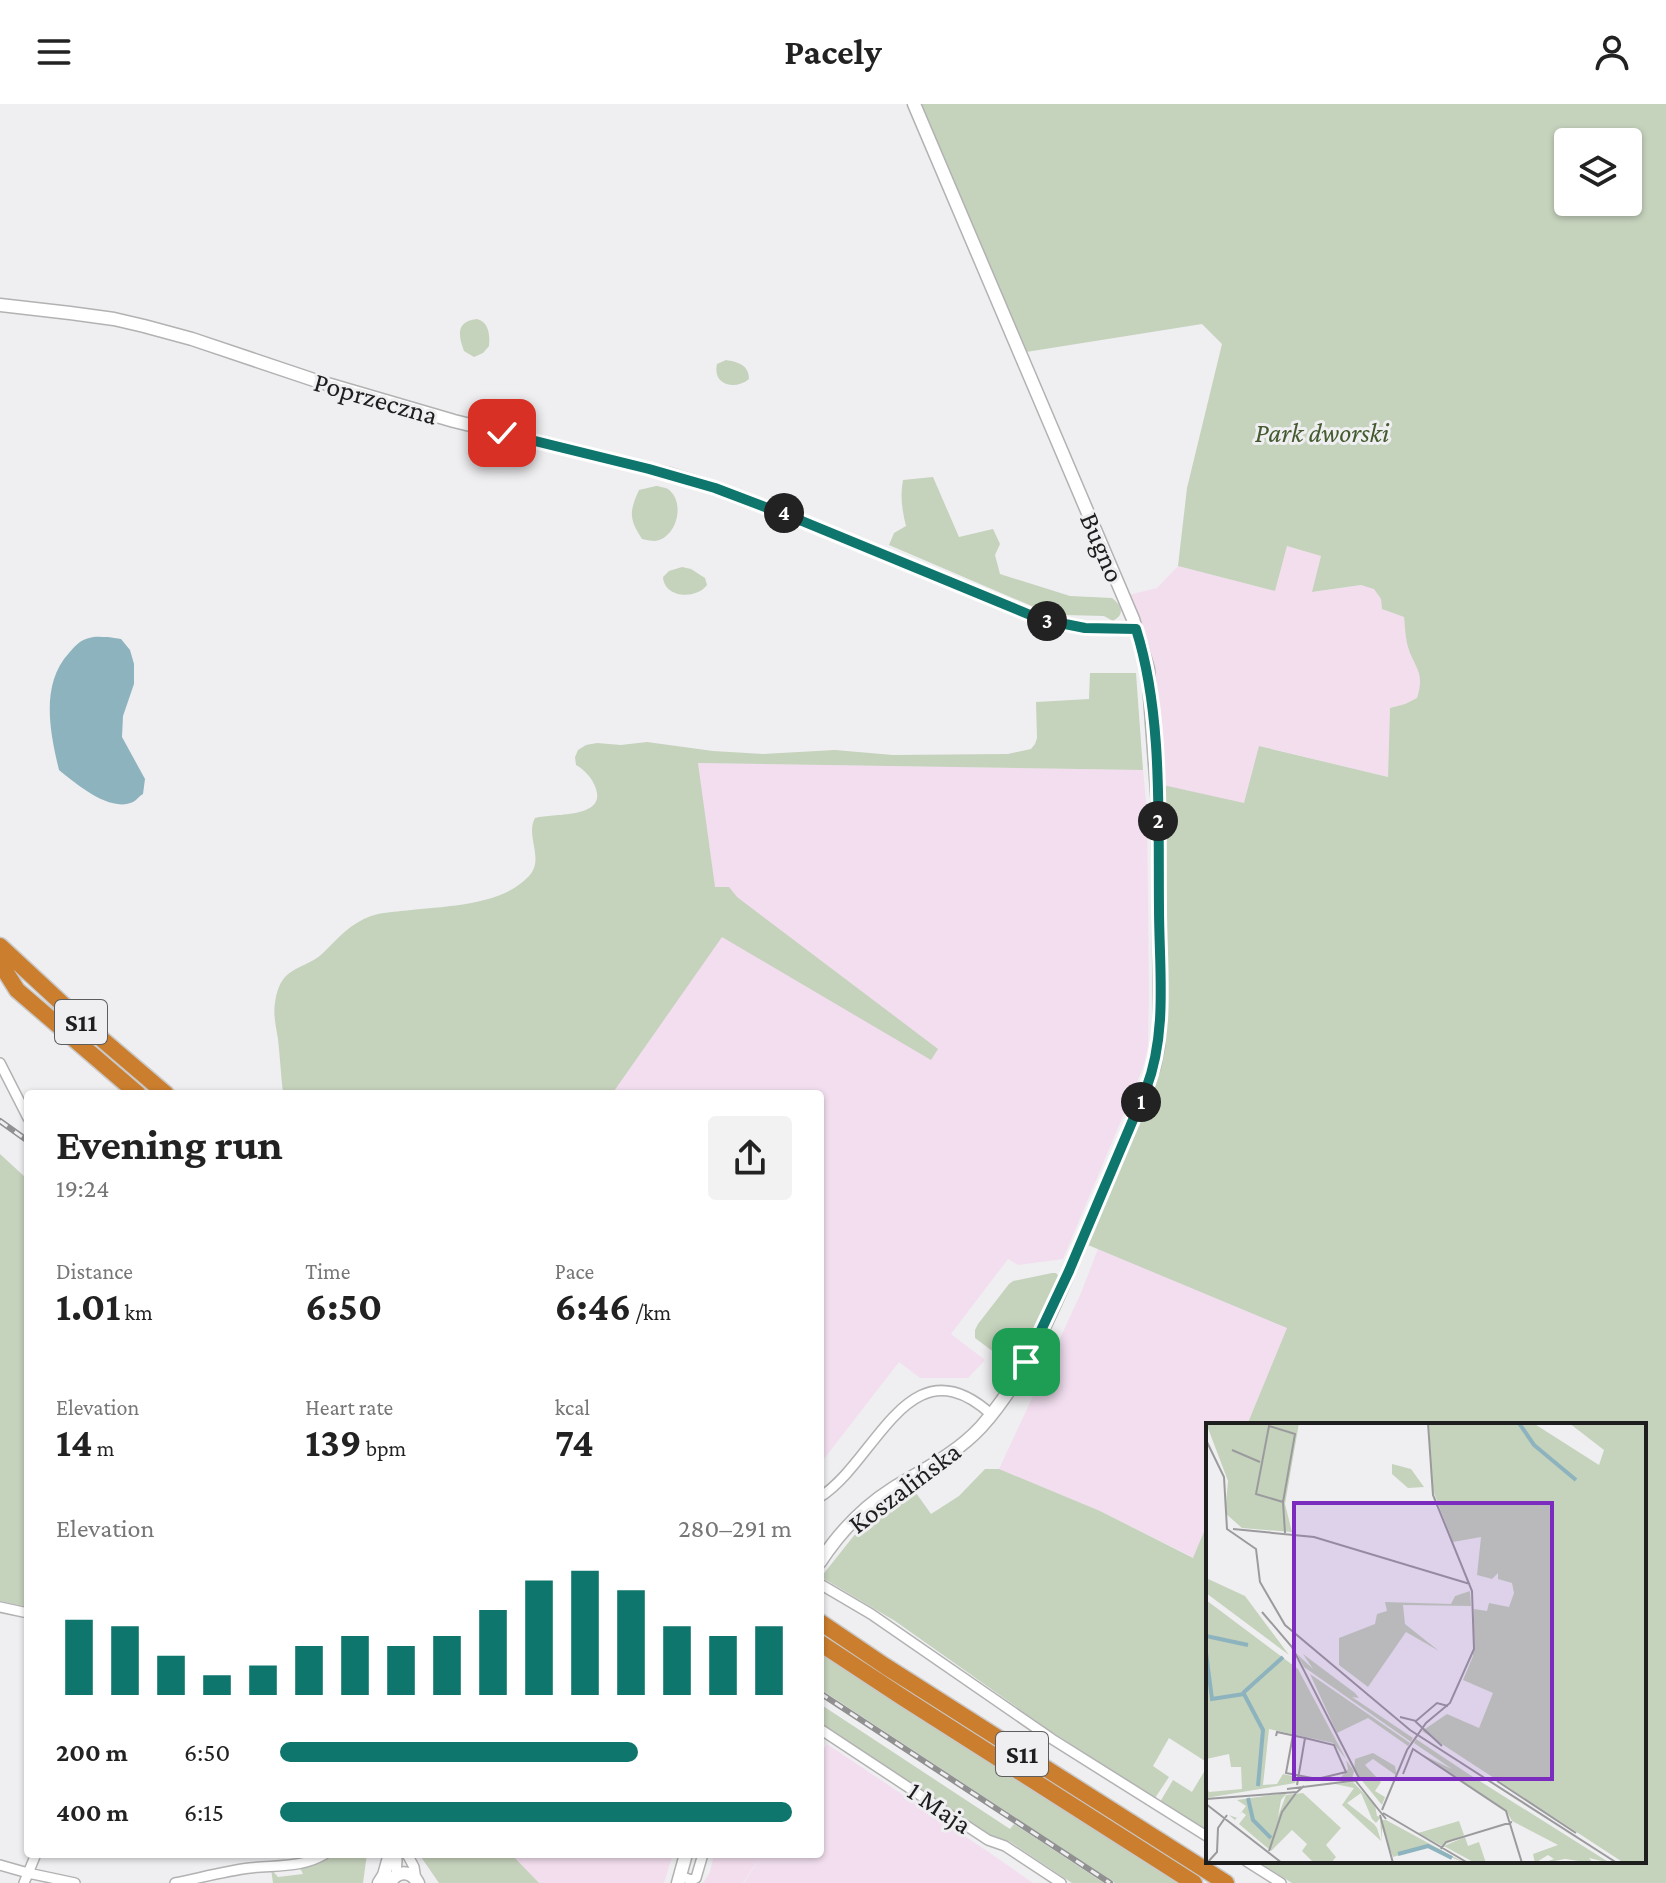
<!DOCTYPE html>
<html lang="en">
<head>
<meta charset="utf-8">
<style>
  body { margin:0; font-family:"Crimson Pro",serif; background:#f2f2f2; color:#222; height:100vh; display:flex; flex-direction:column; font-size:30px; white-space:nowrap }
  * { box-sizing:border-box; margin:0 }
  p { font-size:26px; color:#767676 }
  .icon { flex:none; width:44px; height:44px; fill:none; stroke:currentColor; stroke-width:2; stroke-linecap:round; stroke-linejoin:round }
  .map { position:relative; flex:1; overflow:hidden }
  .drawer { position:absolute; left:24px; top:986px; width:800px; height:768px; display:flex; flex-direction:column; background:#fff; border-radius:8px; box-shadow:0 2px 6px #0004 }
  .drawer>* { flex:none }
  .buttons { position:absolute; left:1554px; top:24px; display:grid; gap:16px }
  .buttons a { display:grid; place-items:center; width:88px; height:88px; border-radius:8px; background:#fff; box-shadow:0 2px 6px #0004; font-size:40px }
  .pin { position:absolute; display:grid; place-items:center; width:68px; height:68px; color:#fff; margin:-34px; border-radius:16px; box-shadow:0 4px 12px #0006 }
  .km { position:absolute; width:40px; height:40px; margin:-20px; border-radius:50%; background:#222; color:#fff; font-size:22px; line-height:40px; text-align:center }
  .round { display:grid; place-items:center; flex:none; width:84px; height:84px; border-radius:8px; background:#f2f2f2 }
  .summary { display:flex; align-items:center; justify-content:space-between; height:136px; padding:0 32px }
  h1 { font-size:44px; font-weight:700; line-height:60px }
  .stats { display:grid; grid-template-columns:repeat(3,1fr); gap:12px; height:136px; padding:8px 32px }
  .stats div { display:grid; align-content:center }
  .stats b { font-size:40px; font-weight:700 }
  .stats small { font-size:22px; font-weight:400 }
  .stats p { font-size:22px }
  .chart { height:224px; padding:16px 32px }
  .chart p { display:flex; justify-content:space-between }
  .chart svg { width:100%; height:144px; margin-top:8px; stroke:#0f766e; stroke-width:6 }
  ul { padding:0 32px; list-style:none; font-size:26px }
  li { display:grid; grid-template-columns:128px 96px 1fr; align-items:center; height:60px }
  li i { height:20px; border-radius:10px; background:#0f766e }
  header { display:flex; justify-content:space-between; align-items:center; height:104px; padding:0 32px; background:#fff; font-size:36px; font-weight:700 }
  .map>svg:first-child { display:block }
  .commercial { fill:#f3deee }
  .industrial { fill:#f2deef }
  .green { fill:#c5d2bc; fill-rule:evenodd }
  .water { fill:#8db3bf }
  .lines { fill:none; stroke-linecap:round; stroke-linejoin:round }
  .street-casing { stroke:#b2b2b3; stroke-width:12 }
  .secondary-casing { stroke:#b2b2b3; stroke-width:15 }
  .highway-casing { stroke:#c9c9c9; stroke-width:19 }
  .street { stroke:#fff; stroke-width:9 }
  .secondary { stroke:#fff; stroke-width:12 }
  .highway { stroke:#cb7e2e; stroke-width:16 }
  .rail-casing { stroke:#909091; stroke-width:6 }
  .rail { stroke:#efeff1; stroke-width:3; stroke-dasharray:9; stroke-linecap:butt }
  .route-casing { stroke:#fff; stroke-width:16 }
  .route { stroke:#0f766e; stroke-width:10 }
  .labels { text-anchor:middle; stroke-width:6; stroke-linejoin:round; paint-order:stroke }
  .shield { fill:#efeff1; stroke:#5d5d5e; stroke-width:2 }
  .shield-label { font-size:26px; font-weight:bold; fill:#1e1e1f }
  .street-label { font-size:28px; fill:#1e1e1f; stroke:#efeff1 }
  .park-label { font-size:28px; font-style:italic; fill:#445b2f; stroke:#efeff1 }
  .inset-river { fill:none; stroke:#8db3bf; stroke-width:4 }
  .inset-road { fill:none; stroke:#9b9b9d; stroke-width:2 }
  .view { fill:#7b2cbf; fill-opacity:0.15; stroke:#7b2cbf; stroke-width:4 }
  .inset-edge { fill:none; stroke:#1e1e1f; stroke-width:4 }
</style>
</head>
<body>
<header><svg class="icon" aria-label="menu" viewBox="0 0 24 24"><path d="M4 6h16M4 12h16M4 18h16"/></svg>Pacely<svg class="icon" aria-label="person" viewBox="0 0 24 24"><circle cx="12" cy="8" r="4"/><path d="M4 21q1-7 8-7t8 7"/></svg></header>
<div class="map">
<svg width="1666" height="1779" viewBox="0 0 1666 1779">
  <rect width="100%" height="100%" fill="#efeff1"/>
  <!-- commercial -->
  <path class="commercial" d="M1287 442 1321 452 1313 488 1361 481 1374 484 1381 495 1382 505 1404 513 1407 538 1413 556 1420 568V584L1417 594 1405 600 1390 604 1388 673 1260 642 1244 700 1163 681 1153 564 1140 516 1129 491 1157 484 1178 462 1275 487Z
    M419 1750H673L664 1779H439Z
    M714 1750H762L743 1779H703L710 1768Z"/>
  <!-- industrial -->
  <path class="industrial" d="M698 659 1143 666 1147 707 1149 891 1148 942 1144 960 1136 981 1063 1155 1018 1161 1008 1155 951 1230 985 1256 968 1274H920L899 1258 820 1360V990H612L721 833Z
    M1098 1145 1287 1224 1247 1321H1208V1418L1194 1454 1100 1407 999 1365 1081 1189Z
    M827 1640 990 1749 1033 1779H744L762 1750H820V1651Z"/>
  <!-- green -->
  <path class="green" d="M920 0H1666V1779H1292L1257 1757H1644V1321H1247L1287 1224 1088 1141 1152 987 1160 965 1164 944 1163 681 1244 699 1259 642 1388 673 1390 604 1405 600 1417 594C1426 566 1413 564 1407 539 1405 530 1405 521 1404 513L1382 505 1381 495 1374 485 1361 481 1312 488 1321 452 1287 442 1275 487 1178 462 1187 384 1222 240 1202 220 1026 248ZM1568 38H1628V98H1568Z
    M477 215C489 218 490 231 489 242L483 249 474 253 464 247C458 231 456 217 477 215Z
    M726 256C738 258 749 261 749 275 735 287 712 281 717 260Z
    M933 373 959 433 993 425 1000 440 995 451 1000 470 1070 492 1112 494C1121 501 1126 510 1113 517L1104 512 1065 511 1041 506 889 441 894 429 906 422C902 405 900 393 903 376Z
    M656 382C658 382 666 384 668 385 686 398 677 434 655 437 651 437 647 436 642 435 629 415 629 408 639 386Z
    M682 463 691 465 705 474 707 481C696 496 664 494 663 473L669 467Z
    M1090 569H1136L1143 666 698 659 715 783H729L737 793 938 945 931 956 722 833 612 990H283C281 972 280 953 278 935 276 923 273 910 275 899 276 889 280 877 287 871 297 862 313 859 323 849 338 834 351 819 371 812 380 809 392 808 401 807 440 802 501 803 529 772 545 755 525 732 535 714 551 709 606 715 596 685 593 675 585 666 576 661L575 653 578 646 586 641 597 639 621 641 647 638 713 647 763 650 835 646 893 651 1008 650 1031 645 1035 640 1037 634 1036 598 1089 595Z
    M0 1050 25 1073 28 1078V1503L0 1497Z
    M1052 1169H1056L1060 1174 1023 1257 1007 1258 975 1234V1226L978 1220 1009 1180 1013 1177Z
    M985 1365H999L1100 1407 1193 1454 1208 1418V1659L1169 1634 1153 1662 1169 1673 1155 1694 1049 1626 895 1517 821 1473 860 1424 871 1414 914 1386 931 1410 959 1392Z
    M820 1549 1177 1779H1115L820 1585Z
    M820 1600 1010 1725 1014 1720 1104 1779H1072L1009 1737 990 1732 820 1622Z
    M1208 1661V1727L1160 1698 1173 1676 1192 1688Z
    M330 1750H367L363 1779H273L271 1765 278 1773 303 1770 299 1762 323 1755Z
    M419 1750H511L539 1779H439Z"/>
  <!-- water -->
  <path class="water" d="M108 533 121 535 130 546 134 560V580L123 612 122 633 145 675 143 690C139 692 137 696 133 698 110 709 75 679 59 666 50 629 40 580 69 549 75 542 80 536 89 534 95 532 102 533 108 533Z"/>
  <g class="lines">
    <!-- street casing -->
    <g class="street-casing">
      <path id="street" d="M0 959 28 1014
        M820 1393C877 1357 909 1235 992 1311
        M820 1480 871 1510 1052 1635 1208 1733
        M0 1503 28 1509
        M820 1625 988 1736 1005 1742 1061 1779
        M394 1750 397 1756 396 1771
        M407 1750 414 1763 416 1776
        M1246 1757 1281 1779
        M0 1761 28 1769 75 1779
        M680 1772 691 1776 696 1774 703 1750
        M24 1779 36 1750
        M175 1779C200 1774 225 1767 250 1764 275 1761 303 1764 325 1750"/>
    </g>
    <!-- secondary casing -->
    <g class="secondary-casing">
      <path id="secondary" d="M0 201 70 209 114 215 144 222 192 235 317 277 454 317 669 370 715 384 802 417 1040 515 1085 524 1136 525
        M820 1458C839 1429 862 1404 892 1385 923 1366 956 1350 981 1323 1027 1272 1053 1204 1080 1142 1102 1090 1124 1037 1146 985L1154 963 1158 943 1160 917 1158 701 1148 565 1133 515 914 0
        M379 1779 384 1771 390 1750
        M390 1779C397 1766 411 1766 418 1779
        M678 1779 686 1750"/>
    </g>
    <!-- highway casing -->
    <g class="highway-casing">
      <path id="highway" d="M0 842 84 920 166 990
        M0 859 17 886 138 990
        M820 1518 885 1562 1226 1779
        M820 1539 902 1593 1194 1779"/>
    </g>
    <!-- street -->
    <use href="#street" class="street"/>
    <!-- secondary -->
    <use href="#secondary" class="secondary"/>
    <!-- highway -->
    <use href="#highway" class="highway"/>
    <!-- rail casing -->
    <g class="rail-casing">
      <path id="rail" d="M0 1017 28 1037
        M820 1589 1110 1779"/>
    </g>
    <!-- rail -->
    <use href="#rail" class="rail"/>
  </g>
  <g class="lines">
    <!-- route casing -->
    <g class="route-casing">
      <path id="route" d="M502 329 649 365 715 384 802 417 1040 515 1085 524 1136 525C1163 610 1158 714 1159 804 1159 864 1168 928 1146 985L1069 1167 1026 1258"/>
    </g>
    <!-- route -->
    <use href="#route" class="route"/>
  </g>
  <g class="labels">
    <!-- shield labels -->
    <g class="shield">
      <rect x="55" y="896" width="52" height="44" rx="6"/>
      <rect x="996" y="1628" width="52" height="44" rx="6"/>
    </g>
    <g class="shield-label">
      <text x="81" y="927">S11</text>
      <text x="1022" y="1659">S11</text>
    </g>
    <!-- street labels -->
    <g class="street-label">
      <text transform="translate(376 294) rotate(16)" y="10">Poprzeczna</text>
      <text transform="translate(1103 443) rotate(67)" y="10">Bugno</text>
      <text transform="translate(904 1383) rotate(-37)" y="10">Koszalińska</text>
      <text transform="translate(940 1703) rotate(34)" y="10">1 Maja</text>
    </g>
    <!-- park labels -->
    <g class="park-label">
      <text x="1322" y="338">Park dworski</text>
    </g>
  </g>
  <!-- overview -->
  <g transform="translate(1206 1319)">
    <rect width="440" height="440" fill="#efeff1"/>
    <path d="M0 0H93L79 81 86 109 36 105 19 90 22 58ZM223 0H327L393 42 398 27 363 0H440V440H418L216 308 241 291 273 305 287 270 257 257 267 233 268 186 281 188 283 180 303 184 308 170 306 160 292 156V150L286 156 271 152 275 114 247 119 226 65ZM186 41 205 46 218 64 202 65 186 51ZM0 155 39 173 83 232 0 170ZM264 168 265 183 197 182 199 201 233 228 200 209 162 264 133 242V215L169 201 171 191 181 188 179 179 245 181 249 173ZM0 177 92 246 140 336 127 320 63 306 57 362 71 361 77 351 91 354 89 360 0 375V363L3 369 36 366 35 344H25L23 331 0 336ZM91 231 107 246 97 231 149 270 153 275 146 274 207 315 205 319 98 244ZM104 251 204 320 202 323 162 295 131 310ZM210 316 261 350 404 440 383 435 387 440 359 436 337 440 348 436 342 432 329 440 327 431 352 422 306 398 300 387 211 329 246 346 208 320ZM167 330 189 343 191 353 167 336 159 342 175 359 169 368 179 374 176 382 148 348 146 356 92 359 135 354 142 346 140 337 148 348 149 336ZM147 359 169 382 171 393 175 394 170 400 166 396 155 370 141 380 168 401 171 405 175 418 136 382 148 365 129 361ZM81 370 75 377 72 394 80 372 97 370 135 405 120 422 130 434 125 440H108L96 428 101 421 86 407 65 428 33 401 40 392 36 389 29 397 23 392 31 395 40 383 31 377ZM174 397H180L259 440 220 424 187 434 176 405V418ZM253 398 258 412 236 423 212 410ZM259 414 262 423 273 419 280 440H269L238 423Z" fill="#c5d2bc"/>
    <path class="inset-river" d="M313 0 328 22 370 57M0 213 42 222M0 230 6 276 38 271 57 307 52 363M37 270 77 234M42 375 47 397 65 415M192 431 222 423 246 435"/>
    <path class="inset-road" d="M0 17 18 54 21 106 50 126 54 159 79 202 204 307 411 440M26 27 54 39M77 79 50 71 63 3 89 11 77 79 79 110M27 106 108 114 264 161M56 189 86 224 153 355M194 294 210 298 231 280 242 283M209 298 236 323M70 313 71 309 99 315 128 322 140 349 111 356 80 350 87 312M197 351 207 326 300 388 316 440M149 357 180 396M291 358 370 410M91 362 99 315M81 366 153 357M0 376 91 369 98 363M0 381 76 440M176 387 201 327 220 300 244 280 268 226 266 168 227 72 222 0M177 390 262 440M174 392 187 440M235 426 240 419 306 399M63 428 76 389 90 370M1 440 11 429 12 405 21 392"/>
    <path class="view" d="M88 80H346V356H88Z"/>
    <rect width="440" height="440" class="inset-edge"/>
  </g>
</svg>
<div class="buttons">
<a><svg class="icon" aria-label="layers" viewBox="0 0 24 24"><path d="M12 4l9 5-9 5-9-5zM3 14l9 5 9-5"/></svg></a>
</div>
<div class="pin" style="left:1026px;top:1258px;background:#1e9e55"><svg class="icon" aria-label="arrive" viewBox="0 0 24 24"><path d="M6 21V4h12l-3 4 3 4H6"/></svg></div>
<div class="pin" style="left:502px;top:329px;background:#d93025"><svg class="icon" aria-label="check" viewBox="0 0 24 24"><path d="M5 12l5 5 9-10"/></svg></div>
<b class="km" style="left:1141px;top:998px">1</b>
<b class="km" style="left:1158px;top:717px">2</b>
<b class="km" style="left:1047px;top:517px">3</b>
<b class="km" style="left:784px;top:409px">4</b>
<section class="drawer">
<div class="summary"><div><h1>Evening run</h1><p>19:24</p></div><a class="round"><svg class="icon" aria-label="share" viewBox="0 0 24 24"><path d="M12 15V3M7 8l5-5 5 5M5 13v7h14v-7"/></svg></a></div>
<div class="stats">
<div><p>Distance</p><b>1.01<small> km</small></b></div>
<div><p>Time</p><b>6:50</b></div>
<div><p>Pace</p><b>6:46<small> /km</small></b></div>
</div>
<div class="stats">
<div><p>Elevation</p><b>14<small> m</small></b></div>
<div><p>Heart rate</p><b>139<small> bpm</small></b></div>
<div><p>kcal</p><b>74</b></div>
</div>
<div class="chart"><p><span>Elevation</span>280–291 m</p>
<svg viewBox="0 0 160 44" preserveAspectRatio="none"><path d="M5 44V21M15 44V23M25 44V32M35 44V38M45 44V35M55 44V29M65 44V26M75 44V29M85 44V26M95 44V18M105 44V9M115 44V6M125 44V12M135 44V23M145 44V26M155 44V23"/></svg>
</div>
<ul>
<li><b>200 m</b>6:50<i style="width:70%"></i></li>
<li><b>400 m</b>6:15<i style="width:100%"></i></li>
</ul>
</section>
</div>
</body>
</html>
